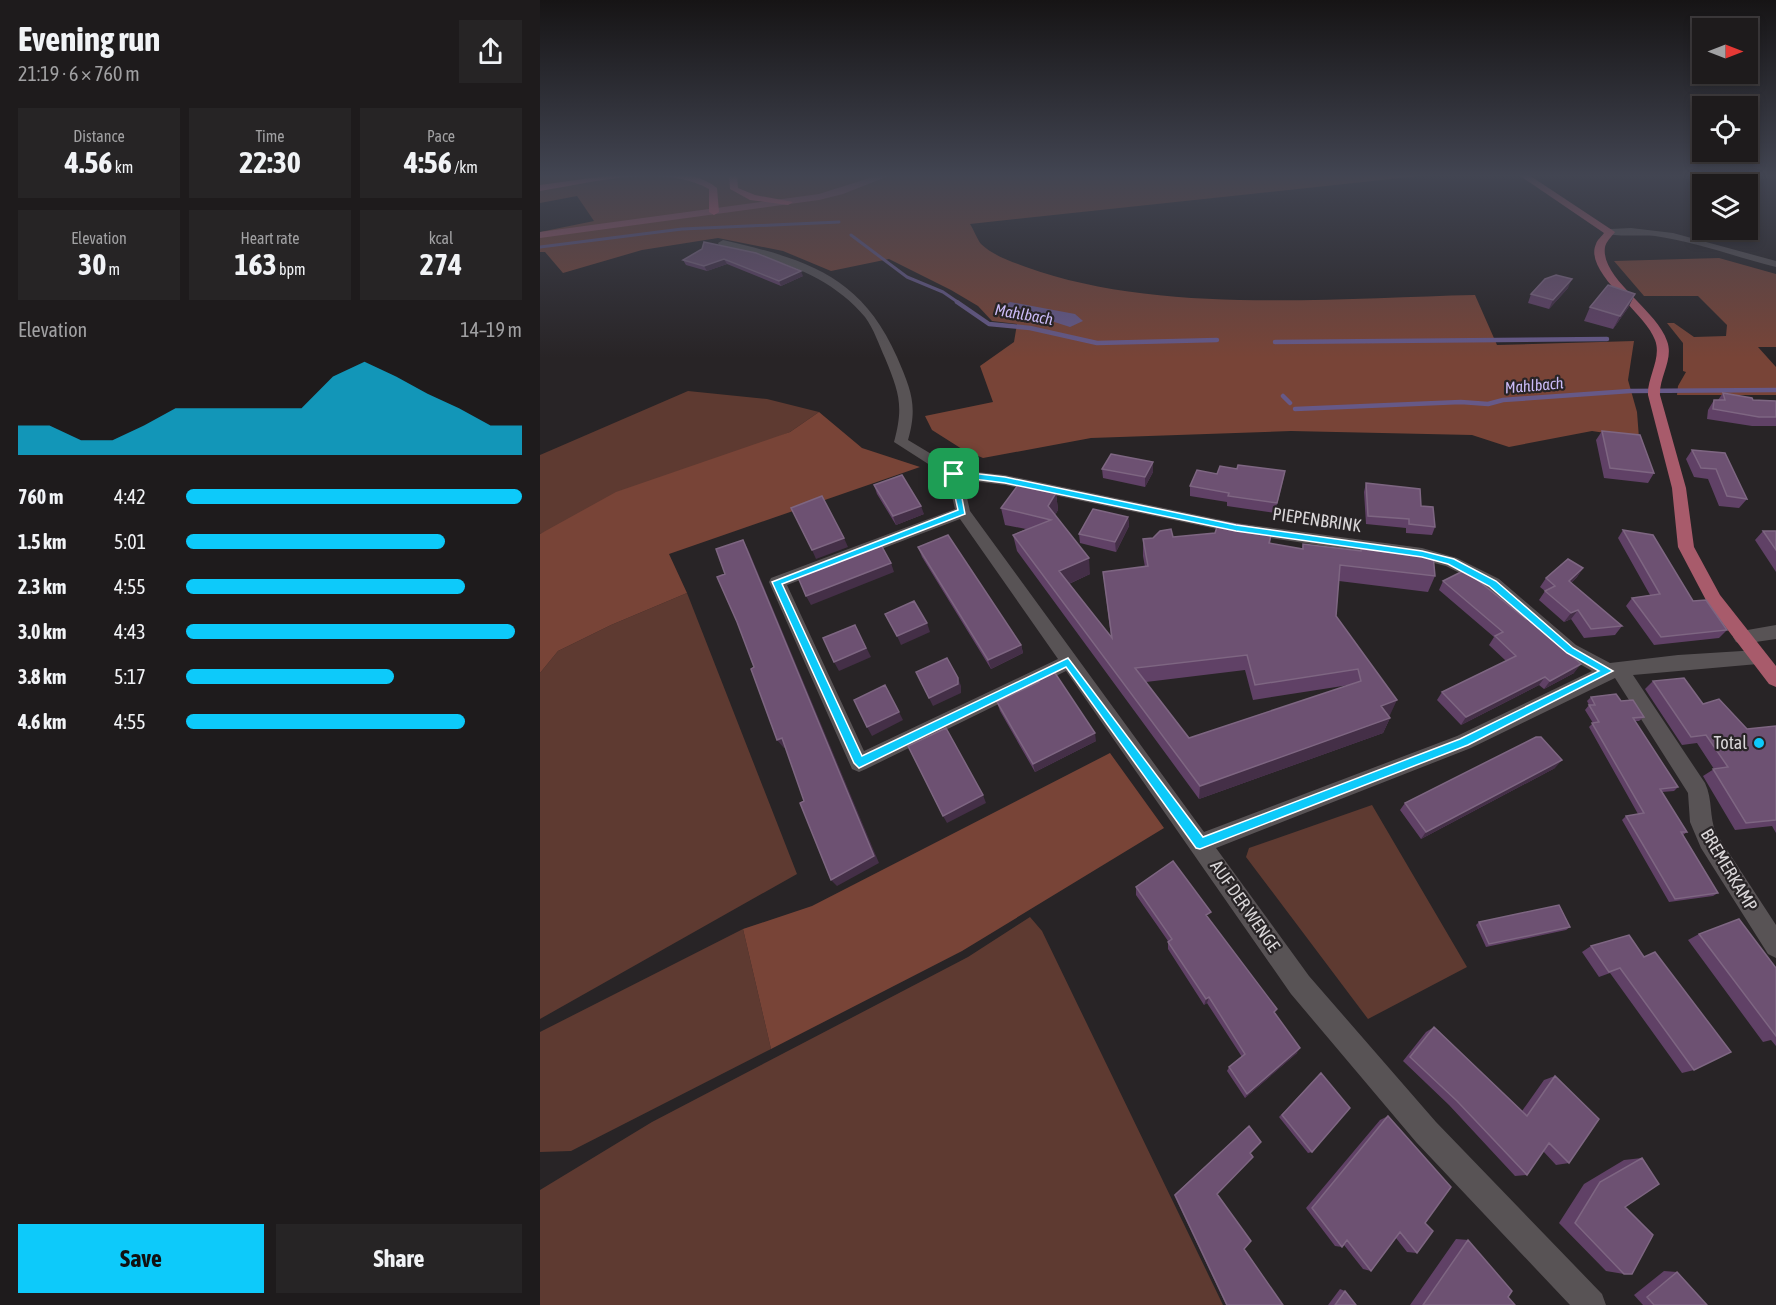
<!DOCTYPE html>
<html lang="en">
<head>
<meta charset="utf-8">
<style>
  body { margin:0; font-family:"Asap Condensed",sans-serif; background:#262425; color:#f1f3f6; height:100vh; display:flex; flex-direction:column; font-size:22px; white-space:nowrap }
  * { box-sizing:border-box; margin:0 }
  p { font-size:20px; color:#a1a1a3 }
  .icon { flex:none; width:33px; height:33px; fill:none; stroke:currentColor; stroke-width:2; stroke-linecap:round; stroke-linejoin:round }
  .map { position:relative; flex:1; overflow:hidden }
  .side { display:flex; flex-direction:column; background:#1e1b1c; width:540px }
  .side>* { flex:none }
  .needle { width:39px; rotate:90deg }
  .controls { position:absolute; left:1152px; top:18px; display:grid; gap:12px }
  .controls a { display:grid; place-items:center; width:66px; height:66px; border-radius:0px; background:#1e1b1c; box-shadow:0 3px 9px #0003,0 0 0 2px #3c393b; font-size:30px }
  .pin { position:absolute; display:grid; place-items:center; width:51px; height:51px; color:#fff; margin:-26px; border-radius:12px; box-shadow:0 3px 9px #0006 }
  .round { display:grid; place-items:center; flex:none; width:63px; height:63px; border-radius:0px; background:#262425 }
  .summary { display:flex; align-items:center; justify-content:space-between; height:102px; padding:0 18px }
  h1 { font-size:33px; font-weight:700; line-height:45px }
  .stats { display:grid; grid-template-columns:repeat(3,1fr); gap:9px; height:102px; padding:6px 18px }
  .stats div { display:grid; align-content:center; border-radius:0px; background:#262425; text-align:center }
  .stats b { font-size:30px; font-weight:700 }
  .stats small { font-size:16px; font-weight:400 }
  .stats p { font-size:16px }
  .chart { height:168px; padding:12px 18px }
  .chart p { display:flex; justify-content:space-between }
  .chart svg { width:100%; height:108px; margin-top:6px; fill:#0dcafa; opacity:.7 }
  .button { display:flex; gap:12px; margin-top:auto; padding:12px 18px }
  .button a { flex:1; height:69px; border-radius:0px; background:#0dcafa; color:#111; font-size:24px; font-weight:700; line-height:69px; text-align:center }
  .button a+a { background:#262425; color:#f1f3f6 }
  ul { padding:0 18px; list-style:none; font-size:20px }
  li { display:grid; grid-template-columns:96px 72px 1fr; align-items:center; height:45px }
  li i { height:15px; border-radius:8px; background:#0dcafa }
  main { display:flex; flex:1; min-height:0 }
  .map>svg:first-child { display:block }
  .green { fill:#5e3a31 }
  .forest { fill:#784437 }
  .water { fill:#665988 }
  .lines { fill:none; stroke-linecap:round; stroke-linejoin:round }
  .stream-far1 { stroke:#665988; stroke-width:3 }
  .stream { stroke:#665988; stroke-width:4.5 }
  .minor { fill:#585355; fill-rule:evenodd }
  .major { fill:#a85b6b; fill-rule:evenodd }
  .highway { fill:#de6179; fill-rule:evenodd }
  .wall { fill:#604166; fill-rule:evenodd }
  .shaded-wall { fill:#442f47 }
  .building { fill:#6d5172; stroke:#7e6682; stroke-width:1.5; fill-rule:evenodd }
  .route { fill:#0dcafa; stroke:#fff; stroke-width:1.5; fill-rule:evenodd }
  .poi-dot { fill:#0dcafa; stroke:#282426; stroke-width:2 }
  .labels { text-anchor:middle; stroke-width:4.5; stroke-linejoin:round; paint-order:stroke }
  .far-water-label { font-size:16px; font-style:italic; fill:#cbbbf7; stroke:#282426 }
  .street-label { font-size:18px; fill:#d9d6d8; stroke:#282426 }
  .poi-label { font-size:18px; fill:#d9d6d8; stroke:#282426; text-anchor:end }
</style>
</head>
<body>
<main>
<section class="side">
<div class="summary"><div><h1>Evening run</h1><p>21:19 · 6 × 760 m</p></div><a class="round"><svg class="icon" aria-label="share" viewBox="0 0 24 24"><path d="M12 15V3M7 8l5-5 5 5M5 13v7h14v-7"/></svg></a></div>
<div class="stats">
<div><p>Distance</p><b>4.56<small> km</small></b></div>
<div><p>Time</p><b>22:30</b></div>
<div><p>Pace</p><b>4:56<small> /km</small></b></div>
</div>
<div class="stats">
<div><p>Elevation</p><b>30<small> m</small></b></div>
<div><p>Heart rate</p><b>163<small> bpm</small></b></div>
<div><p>kcal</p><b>274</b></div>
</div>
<div class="chart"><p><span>Elevation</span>14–19 m</p>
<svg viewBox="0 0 160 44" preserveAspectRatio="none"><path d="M0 44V32L10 32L20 38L30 38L40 32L50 25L60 25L70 25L80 25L90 25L100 12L110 6L120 12L130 19L140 25L150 32L160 32V44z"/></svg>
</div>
<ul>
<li><b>760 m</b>4:42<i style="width:100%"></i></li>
<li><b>1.5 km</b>5:01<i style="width:77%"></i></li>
<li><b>2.3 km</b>4:55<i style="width:83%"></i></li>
<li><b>3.0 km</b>4:43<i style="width:98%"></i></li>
<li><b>3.8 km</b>5:17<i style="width:62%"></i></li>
<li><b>4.6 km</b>4:55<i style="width:83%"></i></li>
</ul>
<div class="button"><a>Save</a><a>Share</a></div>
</section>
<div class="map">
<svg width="1236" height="1305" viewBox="0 0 1236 1305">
  <rect width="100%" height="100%" fill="#282426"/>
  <!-- green -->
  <path class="green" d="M148 391 227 399 279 412 250 432 0 534V455Z
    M147 593 257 874 0 1019V673L18 651 71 625Z
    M832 805 927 967 828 1019 706 857 709 848Z
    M490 917 502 931 683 1305H0V1190L112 1122 428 957Z
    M203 929 231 1049 31 1151 0 1152V1032Z"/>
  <!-- forest -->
  <path class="forest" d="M0 175H888L430 224C434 230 437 239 441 244 452 255 472 262 486 267 618 315 795 298 935 295L957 345 1094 341 1088 380 1097 412 1099 438 1052 431 969 447 932 435 751 431 551 438 443 458 422 449 392 430 385 416 453 402 440 366 474 342 477 324 452 321 438 306 411 290 349 259 291 271 243 251 178 238 102 250 23 273 5 252H0V232L54 221 37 196 0 203Z
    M1179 258 1236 274V347H1218L1236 367V395H1137L1138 386 1146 372 1143 371V343L1127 323H1134L1154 337 1186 336 1187 325 1158 296H1104L1074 261Z
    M279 412 322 448 380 467 129 554 147 593 71 625 18 651 0 673V534L76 492 250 432Z
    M570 753 624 828 422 951 231 1049 203 929 272 906Z"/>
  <!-- water -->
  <path class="water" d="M470 302 535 314 543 321 530 327 464 306Z"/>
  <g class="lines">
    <!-- stream-far1 -->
    <path class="stream-far1" d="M311 235 367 277 403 292 419 303
      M0 247 142 229 299 222"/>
    <!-- stream -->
    <path class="stream" d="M417 302 449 324 490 328 557 343 677 340
      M735 342 1067 339
      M743 396 750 403
      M755 409 921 402 948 404 963 400 1090 391 1236 390"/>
    <!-- minor -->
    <path class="minor" d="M1091 228 1133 233 1236 261V267C1196 257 1156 242 1115 236 1103 234 1073 238 1065 232L1070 229Z
      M183 240C265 259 321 275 357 357 371 390 378 405 368 440L418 470 465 475 696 523 882 548 917 558 959 579 1036 645 1070 663 1138 655 1218 650 1224 652 1227 657 1224 662 1218 664 1093 675 1165 783C1173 800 1169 817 1176 833L1236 925V958L1228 954 1161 848 1150 822 1148 793 1075 678 931 748 676 848 769 976 896 1122 1062 1294 1066 1305H1030L876 1142 751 994 526 671 326 769 319 772 312 769 229 582 231 578 415 509 407 476 354 442C364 406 359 392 345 358 339 345 334 329 325 317 289 273 232 258 179 245L178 243ZM423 480 465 485 696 533 882 560 906 566 947 587 1024 655 1052 671 917 736 664 832 430 511ZM420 519 518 659 324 751 247 585Z
      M1236 625V639L1202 644 1196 642 1193 637 1196 632Z"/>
    <!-- major -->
    <path class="major" d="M339 175H351L303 194 279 200 0 238V232L279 194Z
      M979 175H989L1075 232C1071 237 1066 242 1065 247 1060 278 1117 310 1127 341 1134 359 1119 377 1120 395L1146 488 1154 547 1180 595 1236 666V687L1229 684 1168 604 1138 547 1132 488 1108 395C1107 377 1122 358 1115 340 1106 313 1043 272 1056 244 1057 240 1062 236 1064 233Z"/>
    <!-- highway -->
    <path class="highway" d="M73 175C104 175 152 166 177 188L179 212 174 215 169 212V189C120 163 52 183 0 191V185Z
      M189 175H197L198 188 215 195 253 202 248 205 210 200 190 189Z"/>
  </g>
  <!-- wall -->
  <path class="wall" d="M162 249 263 276 241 286 187 264 167 271 146 265 143 260Z
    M1028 288 1009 309 988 303 991 294Z
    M1095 294 1088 308 1073 329 1044 321 1050 307Z
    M1183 393 1213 400 1236 401V426H1212L1167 419 1168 410 1174 400H1178Z
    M1062 431 1114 473 1108 483 1064 478 1056 440Z
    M1152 450 1185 453 1207 499 1199 508 1179 506 1168 479 1154 477 1146 459Z
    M613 462V472L605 487 563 478 562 469Z
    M697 469 745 471 735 513 687 506V502L650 496V486L677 474Z
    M826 483 881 506 895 527 892 535 866 533V528L826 524 824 492Z
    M334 485 384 514 356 525 337 494Z
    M516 493 518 510 515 515 550 574 529 584 571 637 563 572 605 567 603 556V539L732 531 730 544 762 549 763 544 820 551 821 549 846 552V549L895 576 888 592 799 581 796 616 850 715 848 716 850 718 843 733 659 799 477 551 473 535 486 529 465 525 461 508ZM705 670 713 700 809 685 649 738 606 682Z
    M588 517 589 526 576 552 540 543 539 534Z
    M1083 530 1153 601 1187 630 1179 638 1114 645 1086 606 1092 598 1110 595 1078 538Z
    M1223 531H1236V572L1215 540Z
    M378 547 481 645 483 653 451 669 382 557Z
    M1043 568 1037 577 1031 583 1082 626 1075 635 1044 638 1031 619 1024 622 999 600 1005 591 1000 587 1006 578Z
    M903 581 1034 673 1004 689 999 685 921 725 897 700 902 692 966 661 949 645 954 637 899 590Z
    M496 678 556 741 495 772 460 711 457 702 497 683Z
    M1113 681 1163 704 1207 729 1236 726V833L1232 826 1195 830 1163 776 1174 769 1157 743 1142 745 1105 689Z
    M1051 697 1081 701 1104 717 1099 721H1095L1138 787 1134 791 1122 792 1147 832 1143 835 1178 893 1173 896 1129 902 1082 820 1086 816 1098 814 1049 727 1053 723 1045 710 1049 705 1047 701Z
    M1015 768 881 839 860 810 865 803Z
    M596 887 669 919 735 1013 757 1053 705 1098 687 1071 689 1067 702 1057 667 1003 664 1005 628 949V941L596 895Z
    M939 922 1030 927 1026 930 946 947 936 925Z
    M1159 934 1236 968V1046L1231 1040 1223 1042 1148 940Z
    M1051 946 1104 957 1154 1070 1142 1073 1070 973 1059 977 1042 952Z
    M894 1027 982 1111 1004 1080 1015 1076 1029 1163 1016 1165 1003 1151 987 1175 975 1176 909 1105 863 1061 886 1032Z
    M781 1073 772 1152 768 1153 739 1117Z
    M848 1116 885 1223 877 1253 867 1252 856 1238 831 1271 823 1269 804 1245 802 1247 795 1246 766 1208 840 1120Z
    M709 1126 710 1153 677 1194 704 1249 743 1305H686L634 1195Z
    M1102 1158 1085 1207 1084 1274 1066 1271 1019 1223 1044 1184 1084 1160Z
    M916 1239 928 1240 968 1297 975 1305H870Z
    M1124 1271 1137 1272 1167 1305H1103L1094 1295Z
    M800 1289 805 1291 816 1305H788Z"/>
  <!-- shaded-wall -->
  <path class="shaded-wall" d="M184 259 187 264 167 271 164 266Z
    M261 271 263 276 241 286 239 281Z
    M1032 279 1028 288 1009 309 1013 300Z
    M1095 294 1088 308 1073 329 1080 316Z
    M613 462V472L605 487V477Z
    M745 471 743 481 735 513 737 503Z
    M516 493 518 510 511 522 508 506Z
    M381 506 384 514 356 525 353 516Z
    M588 517 589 526 576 552 575 542Z
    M304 538 308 547 276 559 272 550Z
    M203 540 208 549 339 863 297 886 291 880Z
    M549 558 550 574 522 587 519 571Z
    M351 563 354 572 271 605 266 596Z
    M1043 568 1037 577 1023 591 1029 581Z
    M1038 610 1031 619 1024 622 1031 613Z
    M387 623 390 632 361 645 357 636Z
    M315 625 331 657 299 671 294 662Z
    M481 645 483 653 451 669 448 660Z
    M1041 664 1034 673 1004 689 1010 681Z
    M1005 677 999 685 921 725 926 717Z
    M418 678 421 686V693L393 706 389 698Z
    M857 700 850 715 835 720 841 706Z
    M359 712 363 720 332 736 327 727Z
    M850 718 843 733 659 799 660 786Z
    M555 733 556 741 495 772 493 764Z
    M242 738 248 746 244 748 237 740Z
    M1022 760 1015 768 881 839 886 832Z
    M443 795 446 803 407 823 403 816Z
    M669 997 667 1003 664 1005 666 999Z
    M760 1048 757 1053 705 1098 707 1094Z"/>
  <!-- building -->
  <path class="building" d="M164 242 216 253 261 271 239 281 184 259 164 266 143 260 162 249Z
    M1016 275 1032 279 1013 300 991 294 1005 279Z
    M1068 285 1095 294 1080 316 1050 307Z
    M1183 393 1212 398 1213 400 1236 401V417H1219L1173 409 1174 400H1185Z
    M1062 431 1100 435 1114 473 1070 468Z
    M1152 450 1185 453 1207 499 1187 496 1176 469 1161 468Z
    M571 454 613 462 605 477 562 469Z
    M698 465 745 471 737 503 688 496 689 493 650 486 657 470 677 474 680 466 697 469Z
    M362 475 381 506 353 516 334 485Z
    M826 483 880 489 881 506 893 507 895 527 869 524V519L828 516Z
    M478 485 516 493 508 506 549 558 519 571 572 638 563 572 608 566 603 539 613 538 620 531 631 529 633 537 675 533 679 521 732 531 729 543 763 549V544L821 551V549L847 552 846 549 893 555 895 576 800 565 796 616 857 700 841 706 850 718 660 786 473 535 511 520 461 508ZM707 655 715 685 818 669 821 681 649 738 595 668Z
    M282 496 304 538 272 550 251 508Z
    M553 509 588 517 575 542 539 534Z
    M1083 530 1113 535 1153 601 1166 600 1187 630 1121 637 1092 598 1120 594Z
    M1223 531H1236V550Z
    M408 535 481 645 448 660 378 547Z
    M203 540 334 856 291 880 260 803 264 801 242 738 237 740 211 669 214 667 197 622 177 577 185 574 176 549Z
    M340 543 351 563 266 596 257 575Z
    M1028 559 1043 568 1029 581 1082 626 1051 629 1038 610 1031 613 1005 591 1015 586 1006 578Z
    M925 570 986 619 988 618 1041 664 1010 681 1005 677 926 717 902 692 976 656 955 636 963 632 903 581Z
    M374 601 387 623 357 636 345 614Z
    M315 625 326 648 294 662 283 638Z
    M407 658 418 678V684L389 698 376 672Z
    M513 670 555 733 493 764 457 702 499 682 496 678Z
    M1144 678 1163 704 1179 699 1207 729 1236 726V820L1206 823 1173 769 1188 767 1166 735 1151 737 1113 681Z
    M345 685 359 712 327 727 314 700Z
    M1076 694 1081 701 1093 700 1104 717 1093 718 1138 787 1120 789 1147 832H1141L1178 893 1135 899 1086 816 1104 813 1052 723 1059 722 1049 705H1055L1051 697Z
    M406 728 443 795 403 816 368 746Z
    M996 737H1001L1022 760 886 832 865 803Z
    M633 861 671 912 666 915 737 1009 734 1012 760 1048 707 1094 689 1067 705 1054 669 997 666 999 628 942 632 939 596 887Z
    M1019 905 1030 927 949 944 939 922Z
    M1199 919 1236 968V1036L1159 934Z
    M1089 935 1104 957 1115 952 1191 1052 1154 1070 1080 968 1069 972 1051 946Z
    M894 1027 987 1116 1015 1076 1059 1119 1029 1163 1009 1143 987 1175 917 1101 870 1057Z
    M781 1073 810 1108 772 1152 742 1115Z
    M848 1116 911 1187 885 1223 893 1231 877 1253 860 1232 831 1271 807 1240 802 1247 772 1208Z
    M709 1126 721 1142 710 1153 713 1157 677 1194 711 1241 704 1249 743 1305H687L635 1195Z
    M1102 1158 1119 1184 1085 1207 1113 1235 1092 1274H1084L1035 1223 1060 1182Z
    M928 1240 972 1291 968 1297 975 1305H883Z
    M1137 1272 1167 1305H1114L1107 1297Z
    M805 1291 816 1305H795Z"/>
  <!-- sky -->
  <linearGradient id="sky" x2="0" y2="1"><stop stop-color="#161415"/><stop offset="0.49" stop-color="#424552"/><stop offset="1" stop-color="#424552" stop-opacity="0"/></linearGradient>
  <rect width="1236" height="358" fill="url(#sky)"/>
  <!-- route -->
  <path class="route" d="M414 471 465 477 696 525 882 551 914 559 956 581 1033 648 1073 671 928 745 660 849 656 848 526 667 319 768 314 763 232 582 418 510 410 474ZM418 477 465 483 696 531 882 557 908 564 949 586 1027 653 1059 671 920 739 663 837 528 658 322 756 242 584 425 514Z"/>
  <!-- markers -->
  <circle class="poi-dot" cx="1219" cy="743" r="6"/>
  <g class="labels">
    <!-- far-water labels -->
    <g class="far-water-label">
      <text transform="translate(484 314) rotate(10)" y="6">Mahlbach</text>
      <text transform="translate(994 385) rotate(-5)" y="6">Mahlbach</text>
    </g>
    <!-- street labels -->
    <g class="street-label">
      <text transform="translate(777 520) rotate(8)" y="6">PIEPENBRINK</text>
      <text transform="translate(1189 870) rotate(59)" y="6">BREMERKAMP</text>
      <text transform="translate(705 906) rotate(55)" y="6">AUF DER WENGE</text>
    </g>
    <!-- poi labels -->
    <g class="poi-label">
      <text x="1207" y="749">Total</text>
    </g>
  </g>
</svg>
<div class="controls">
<a><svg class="needle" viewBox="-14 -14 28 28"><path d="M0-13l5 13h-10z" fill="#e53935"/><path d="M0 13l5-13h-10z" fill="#a1a1a3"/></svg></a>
<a><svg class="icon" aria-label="locate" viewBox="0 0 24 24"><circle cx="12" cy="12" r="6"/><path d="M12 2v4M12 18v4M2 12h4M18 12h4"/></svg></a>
<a><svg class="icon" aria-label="layers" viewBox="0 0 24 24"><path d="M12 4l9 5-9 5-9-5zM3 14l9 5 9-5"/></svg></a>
</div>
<div class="pin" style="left:414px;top:474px;background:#1e9e55"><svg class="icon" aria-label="arrive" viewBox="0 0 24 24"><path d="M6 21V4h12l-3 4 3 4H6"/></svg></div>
</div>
</main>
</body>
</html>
